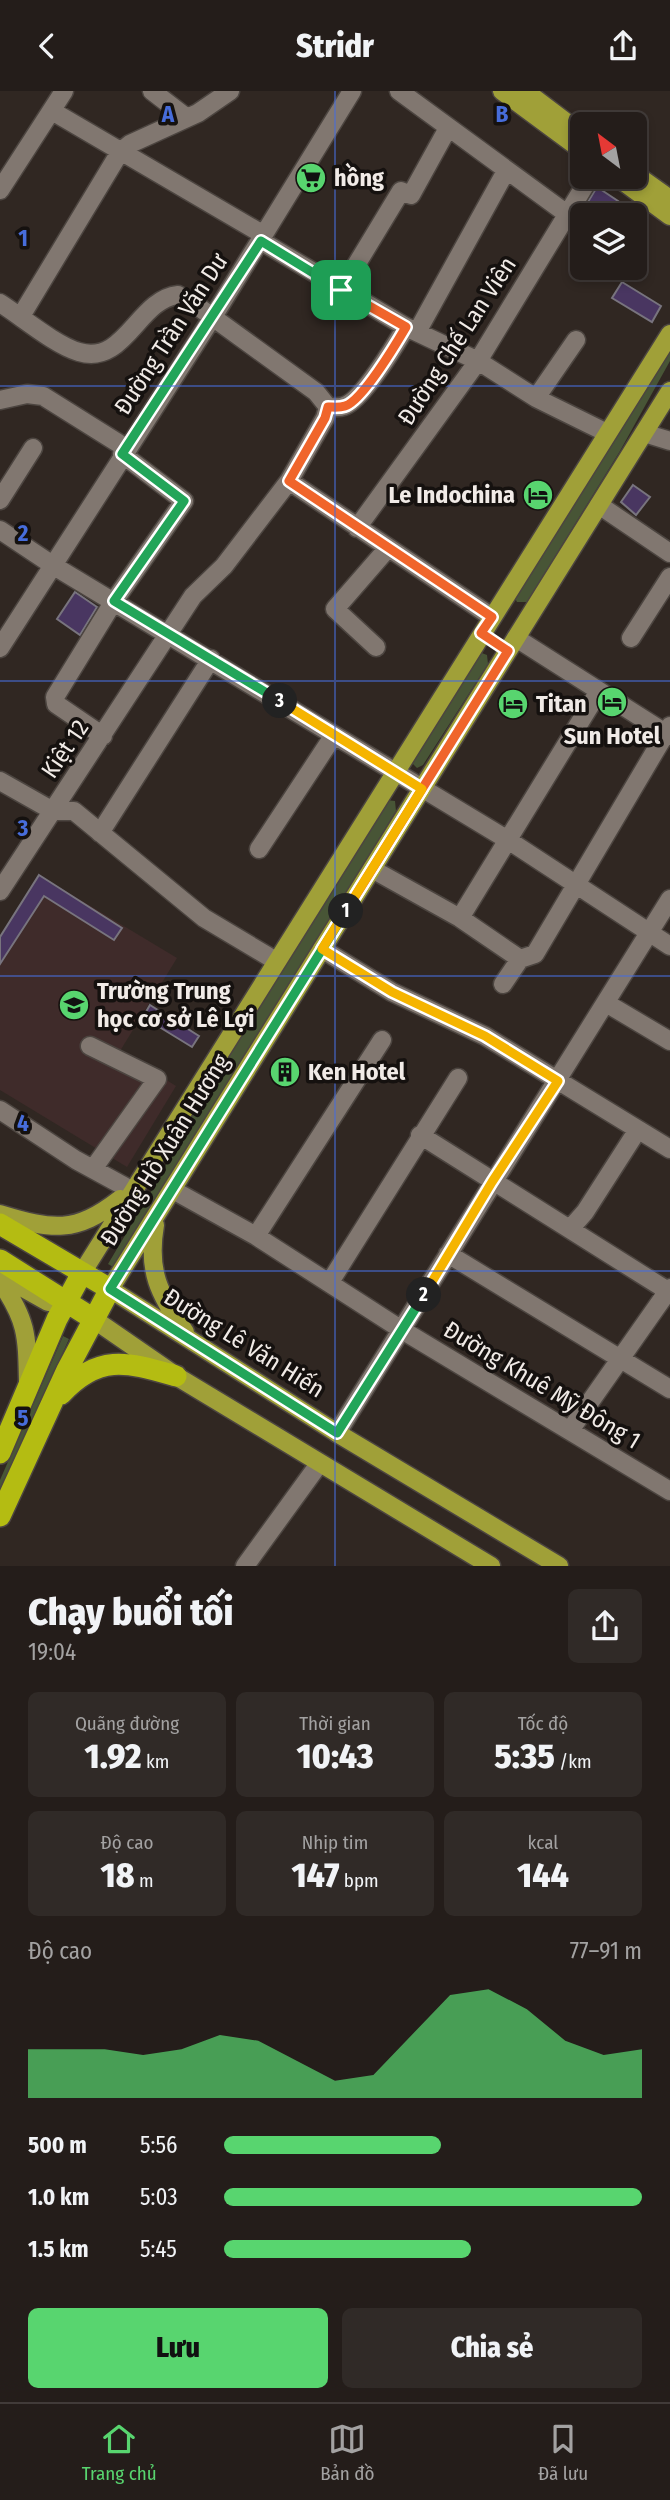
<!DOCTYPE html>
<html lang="vi">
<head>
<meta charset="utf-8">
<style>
  body { margin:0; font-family:"Fira Sans Condensed",sans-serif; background:#302a27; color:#f1f3f6; height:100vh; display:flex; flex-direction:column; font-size:26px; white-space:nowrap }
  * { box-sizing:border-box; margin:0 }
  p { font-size:23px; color:#a3a2a2 }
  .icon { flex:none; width:38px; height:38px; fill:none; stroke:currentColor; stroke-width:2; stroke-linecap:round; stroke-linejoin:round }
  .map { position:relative; height:1475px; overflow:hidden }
  .sheet { display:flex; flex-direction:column; background:#241d1a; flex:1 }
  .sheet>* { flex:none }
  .needle { width:46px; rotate:328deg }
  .fabs { position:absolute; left:570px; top:21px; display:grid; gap:14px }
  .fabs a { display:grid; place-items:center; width:77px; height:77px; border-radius:10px; background:#241d1a; box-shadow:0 4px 10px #0003,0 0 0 2px #413b39; font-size:35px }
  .pin { position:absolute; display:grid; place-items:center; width:60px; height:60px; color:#fff; margin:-30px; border-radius:14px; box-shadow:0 4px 10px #0006 }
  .km { position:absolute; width:35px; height:35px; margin:-18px; border-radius:50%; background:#222; color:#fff; font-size:19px; line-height:35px; text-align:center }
  .round { display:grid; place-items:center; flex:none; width:74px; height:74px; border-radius:10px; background:#302a27 }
  .head { display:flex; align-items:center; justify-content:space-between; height:119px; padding:0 28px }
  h1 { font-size:38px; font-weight:800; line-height:52px }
  .stats { display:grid; grid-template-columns:repeat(3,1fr); gap:10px; height:119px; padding:7px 28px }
  .stats div { display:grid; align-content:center; border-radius:10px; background:#302a27; text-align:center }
  .stats b { font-size:35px; font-weight:800 }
  .stats small { font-size:19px; font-weight:400 }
  .stats p { font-size:19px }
  .chart { height:196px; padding:14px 28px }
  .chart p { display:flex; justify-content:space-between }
  .chart svg { width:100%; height:126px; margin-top:7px; fill:#58d56f; opacity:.7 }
  .primary-button { display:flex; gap:14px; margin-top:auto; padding:14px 28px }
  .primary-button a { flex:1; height:80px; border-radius:10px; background:#58d56f; color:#111; font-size:28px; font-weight:800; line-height:80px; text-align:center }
  .primary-button a+a { background:#302a27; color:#f1f3f6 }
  ul { padding:0 28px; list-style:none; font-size:23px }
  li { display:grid; grid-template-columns:112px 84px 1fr; align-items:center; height:52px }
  li i { height:18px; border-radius:9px; background:#58d56f }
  header { display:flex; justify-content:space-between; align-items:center; height:91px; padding:0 28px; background:#241d1a; font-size:32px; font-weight:800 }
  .tab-bar { display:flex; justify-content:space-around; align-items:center; height:98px; border-top:2px solid #413b39; background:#241d1a; font-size:19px; color:#a3a2a2 }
  .tab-bar a { display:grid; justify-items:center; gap:4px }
  .tab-bar .on { color:#58d56f }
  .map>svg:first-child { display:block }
  .education { fill:#3f2b2a }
  .green { fill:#485536 }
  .building { fill:#493661; stroke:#78747e; stroke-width:2 }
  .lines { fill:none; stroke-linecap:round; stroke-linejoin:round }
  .minor-casing { stroke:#4c4540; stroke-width:21 }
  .major-casing { stroke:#4c4540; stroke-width:21 }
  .highway-casing { stroke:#4c4540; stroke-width:24 }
  .minor { stroke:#817770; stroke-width:18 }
  .major { stroke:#a0a038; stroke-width:18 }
  .highway { stroke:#b4bc12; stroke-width:21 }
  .split-1-casing { stroke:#fff; stroke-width:14 }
  .split-2-casing { stroke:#fff; stroke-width:14 }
  .split-3-casing { stroke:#fff; stroke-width:14 }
  .split-4-casing { stroke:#fff; stroke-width:14 }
  .split-1 { stroke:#f0652b; stroke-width:9 }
  .split-2 { stroke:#22a559; stroke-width:9 }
  .split-3 { stroke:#f5b400; stroke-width:9 }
  .split-4 { stroke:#22a559; stroke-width:9 }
  .grid { fill:none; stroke:#476ddb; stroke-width:2; stroke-opacity:0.55 }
  .labels { text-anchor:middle; stroke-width:7; stroke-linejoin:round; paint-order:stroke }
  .poi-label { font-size:24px; font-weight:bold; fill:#f1ebe7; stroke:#15110f; text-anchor:start }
  .street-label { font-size:24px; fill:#f1ebe7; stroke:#15110f }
  .grid-label { font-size:23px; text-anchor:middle; font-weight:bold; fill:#476ddb; stroke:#15110f; stroke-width:7; stroke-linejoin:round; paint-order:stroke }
</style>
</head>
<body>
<header><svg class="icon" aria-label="back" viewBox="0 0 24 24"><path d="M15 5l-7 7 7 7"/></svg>Stridr<svg class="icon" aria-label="share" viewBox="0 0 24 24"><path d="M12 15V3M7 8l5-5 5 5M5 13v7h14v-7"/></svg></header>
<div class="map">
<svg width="670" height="1475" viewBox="0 0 670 1475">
  <rect width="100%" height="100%" fill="#302722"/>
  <!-- education -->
  <path class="education" d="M39 784 177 867 120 960 176 995 127 1076 0 999V848Z"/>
  <!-- green -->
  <path class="green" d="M670 251V270L620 360 527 511H517L514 505Z
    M479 561 487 564 488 573 423 674 417 677 412 672Z
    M386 709 395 710 396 720 115 1177 108 1173 162 1082 188 1028Z
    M63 1245 69 1248 0 1401V1389Z"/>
  <!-- building -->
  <path class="building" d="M597 96 618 110 608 124H580Z
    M622 191 661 215 652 231 612 207Z
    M633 394 650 406 636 424 621 411Z
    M75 501 97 516 80 544 57 528Z
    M39 784 122 837 114 849 44 805 0 873V846Z
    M150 914 199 945 192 956 143 926Z"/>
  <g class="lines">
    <!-- minor casing -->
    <g class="minor-casing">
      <path id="minor" d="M152 0 187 27
        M399 0 567 123
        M52 20 264 144
        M0 99 64 0
        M261 150 406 236 478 270 536 307 576 249
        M341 199 401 100 411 104 448 37
        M0 212C22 226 55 254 79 261 125 275 138 208 178 204L200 217 316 301 328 316 325 327 289 390 224 475 193 505 0 800
        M21 225 120 61 130 53 198 22 230 0
        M417 241 506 80
        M536 307 607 342
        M0 309 27 303 43 305 126 357
        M328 316C333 316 339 317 344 315 362 310 396 253 406 236
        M644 342 670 350
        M289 390 492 526
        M0 409 33 357
        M599 414 670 462
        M357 437 478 270 590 86
        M0 439 54 475 508 749 670 855
        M516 547 670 645
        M631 547 670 486
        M376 556 335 518 388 457
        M0 557 221 213 352 0
        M103 645 56 613 55 606 114 510 184 410 122 363
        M0 690 53 720H74L204 827 276 870
        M100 742 211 568
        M259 758 334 644
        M372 778 460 827 520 868 535 863 670 635
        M460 827 599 600
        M322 858 392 901 485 945 670 1058
        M503 893 520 868
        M606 912 670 950
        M90 955 157 988 93 1078
        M0 1019 76 1069 131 1099
        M420 1044 668 1200
        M173 1099 256 1145 402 1239 670 1400
        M570 1138 585 1121 637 1040
        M256 1145 382 949
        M448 1163 670 1298
        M330 1191 458 987
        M571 1338 670 1197
        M337 1342 670 808
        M245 1475 319 1373"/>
    </g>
    <!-- major casing -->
    <g class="major-casing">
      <path id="major" d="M502 0 583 60
        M525 0 583 44
        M635 83 670 108
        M617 86 670 125
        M0 1123C53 1139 75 1143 120 1108
        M155 1134C147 1180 159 1203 185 1241
        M82 1182 670 243
        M0 1184 48 1211H56
        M0 1190C27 1229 27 1244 28 1291
        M92 1227 176 1285 491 1475
        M559 1475 337 1342 110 1198 670 300"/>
    </g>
    <!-- highway casing -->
    <g class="highway-casing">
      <path id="highway" d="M0 1133 110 1198 67 1279 0 1425
        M0 1169 92 1227
        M61 1303C99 1262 127 1271 176 1285
        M0 1362 57 1228 82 1182"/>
    </g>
    <!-- minor -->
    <use href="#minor" class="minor"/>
    <!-- major -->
    <use href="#major" class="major"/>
    <!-- highway -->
    <use href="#highway" class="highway"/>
  </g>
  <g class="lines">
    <!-- split-1 casing -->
    <g class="split-1-casing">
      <path id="split-1" d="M341 199 406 236C396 253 362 310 345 315 339 317 333 316 328 316L325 327 289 390 492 526 481 542 508 560 346 820"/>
    </g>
    <!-- split-2 casing -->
    <g class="split-2-casing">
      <path id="split-2" d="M346 820 110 1198 337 1342 424 1204"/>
    </g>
    <!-- split-3 casing -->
    <g class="split-3-casing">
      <path id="split-3" d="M280 610 422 698 322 858 392 901 485 945 558 990 492 1091 424 1204"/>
    </g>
    <!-- split-4 casing -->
    <g class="split-4-casing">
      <path id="split-4" d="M280 610 114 510 184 410 122 363 261 150 341 199"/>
    </g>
    <!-- split-1 -->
    <use href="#split-1" class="split-1"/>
    <!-- split-2 -->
    <use href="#split-2" class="split-2"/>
    <!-- split-3 -->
    <use href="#split-3" class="split-3"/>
    <!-- split-4 -->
    <use href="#split-4" class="split-4"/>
  </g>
  <!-- grid -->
  <path class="grid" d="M335 0V1475M0 295H670M0 590H670M0 885H670M0 1180H670"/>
  <!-- icons -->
  <defs>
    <g id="supermarket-disc" transform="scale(1.575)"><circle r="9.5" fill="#58d56f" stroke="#15110f"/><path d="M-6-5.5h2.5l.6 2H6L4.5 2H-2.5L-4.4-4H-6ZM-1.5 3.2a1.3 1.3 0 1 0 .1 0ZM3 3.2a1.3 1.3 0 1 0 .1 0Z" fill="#111"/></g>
    <g id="hotel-disc" transform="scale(1.575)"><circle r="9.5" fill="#58d56f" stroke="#15110f"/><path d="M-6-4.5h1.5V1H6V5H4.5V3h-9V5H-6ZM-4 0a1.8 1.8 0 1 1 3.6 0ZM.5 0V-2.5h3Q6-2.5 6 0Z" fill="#111"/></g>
    <g id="school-disc" transform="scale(1.575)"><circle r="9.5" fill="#58d56f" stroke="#15110f"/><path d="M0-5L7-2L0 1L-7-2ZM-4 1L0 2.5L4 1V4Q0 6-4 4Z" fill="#111"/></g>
    <g id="building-disc" transform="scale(1.575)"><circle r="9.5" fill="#58d56f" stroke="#15110f"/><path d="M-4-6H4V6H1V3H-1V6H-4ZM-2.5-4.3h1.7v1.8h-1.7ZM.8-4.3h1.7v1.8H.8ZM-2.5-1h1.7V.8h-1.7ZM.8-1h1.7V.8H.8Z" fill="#111"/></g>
  </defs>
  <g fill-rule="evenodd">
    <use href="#supermarket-disc" x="311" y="87"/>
    <use href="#hotel-disc" x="538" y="404"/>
    <use href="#hotel-disc" x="612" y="611"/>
    <use href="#hotel-disc" x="513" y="613"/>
    <use href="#school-disc" x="74" y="914"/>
    <use href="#building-disc" x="285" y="981"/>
  </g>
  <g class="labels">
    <!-- poi labels -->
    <g class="poi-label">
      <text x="334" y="95">hồng</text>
      <text x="515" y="412" text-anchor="end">Le Indochina</text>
      <text x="536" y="621">Titan</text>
      <text x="612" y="653" text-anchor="middle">Sun Hotel</text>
      <text x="97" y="908">Trường Trung<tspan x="97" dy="28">học cơ sở Lê Lợi</tspan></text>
      <text x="308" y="989">Ken Hotel</text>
    </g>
    <!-- street labels -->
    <g class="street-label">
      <text transform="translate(171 243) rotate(-57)" y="8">Đường Trần Văn Dư</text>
      <text transform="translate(457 250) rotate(-57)" y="8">Đường Chế Lan Viên</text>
      <text transform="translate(65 658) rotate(-56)" y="8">Kiệt 12</text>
      <text transform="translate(165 1059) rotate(-58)" y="8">Đường Hồ Xuân Hương</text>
      <text transform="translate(244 1252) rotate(32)" y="8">Đường Lê Văn Hiến</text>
      <text transform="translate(542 1294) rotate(31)" y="8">Đường Khuê Mỹ Đông 1</text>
    </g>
  </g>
  <g class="grid-label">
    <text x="168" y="31">A</text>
    <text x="502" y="31">B</text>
    <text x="23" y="155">1</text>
    <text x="23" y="450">2</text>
    <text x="23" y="745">3</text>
    <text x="23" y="1040">4</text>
    <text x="23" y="1335">5</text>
  </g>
</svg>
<div class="fabs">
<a><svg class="needle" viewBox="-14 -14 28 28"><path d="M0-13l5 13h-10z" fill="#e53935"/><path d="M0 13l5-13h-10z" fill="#a3a2a2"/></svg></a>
<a><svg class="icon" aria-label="layers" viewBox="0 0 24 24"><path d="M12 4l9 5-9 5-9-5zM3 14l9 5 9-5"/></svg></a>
</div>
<div class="pin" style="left:341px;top:199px;background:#1e9e55"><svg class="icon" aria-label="arrive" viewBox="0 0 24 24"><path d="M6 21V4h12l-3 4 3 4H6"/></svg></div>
<b class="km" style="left:346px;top:820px">1</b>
<b class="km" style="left:424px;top:1204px">2</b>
<b class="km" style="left:280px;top:610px">3</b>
</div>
<section class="sheet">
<div class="head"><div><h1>Chạy buổi tối</h1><p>19:04</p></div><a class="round"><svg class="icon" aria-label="share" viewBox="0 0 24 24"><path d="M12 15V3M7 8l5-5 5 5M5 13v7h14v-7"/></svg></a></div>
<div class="stats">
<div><p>Quãng đường</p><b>1.92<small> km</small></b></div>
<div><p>Thời gian</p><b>10:43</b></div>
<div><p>Tốc độ</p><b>5:35<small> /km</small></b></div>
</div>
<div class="stats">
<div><p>Độ cao</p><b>18<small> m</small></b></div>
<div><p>Nhịp tim</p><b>147<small> bpm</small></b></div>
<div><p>kcal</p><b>144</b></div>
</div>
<div class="chart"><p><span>Độ cao</span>77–91 m</p>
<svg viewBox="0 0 160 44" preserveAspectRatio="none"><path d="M0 44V27L10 27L20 27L30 29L40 27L50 22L60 24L70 31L80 38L90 36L100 22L110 8L120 6L130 13L140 24L150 29L160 27V44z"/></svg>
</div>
<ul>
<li><b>500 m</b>5:56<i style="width:52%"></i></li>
<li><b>1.0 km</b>5:03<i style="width:100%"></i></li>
<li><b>1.5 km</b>5:45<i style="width:59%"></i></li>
</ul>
<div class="primary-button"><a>Lưu</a><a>Chia sẻ</a></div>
</section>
<nav class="tab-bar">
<a class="on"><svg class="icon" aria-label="home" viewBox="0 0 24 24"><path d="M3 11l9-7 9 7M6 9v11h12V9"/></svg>Trang chủ</a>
<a><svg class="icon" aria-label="map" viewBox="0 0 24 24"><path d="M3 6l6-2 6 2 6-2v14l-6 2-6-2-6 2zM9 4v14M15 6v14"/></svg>Bản đồ</a>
<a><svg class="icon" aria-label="saved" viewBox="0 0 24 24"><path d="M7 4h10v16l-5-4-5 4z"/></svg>Đã lưu</a>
</nav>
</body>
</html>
